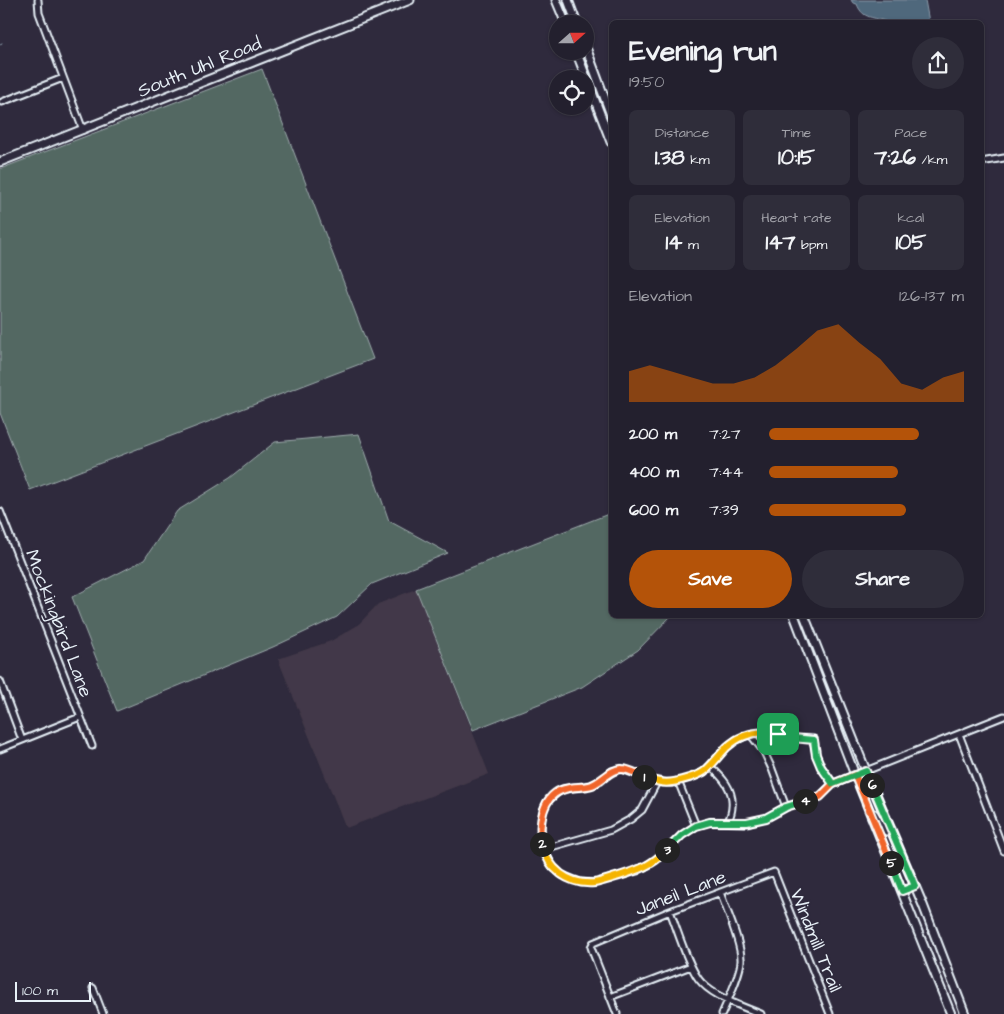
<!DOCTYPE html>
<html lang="en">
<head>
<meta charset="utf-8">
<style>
  body { margin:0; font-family:"Architects Daughter",sans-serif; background:#2f2d3a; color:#f1f3f6; height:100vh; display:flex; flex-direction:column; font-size:19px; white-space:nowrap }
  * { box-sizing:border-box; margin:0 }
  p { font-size:16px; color:#a3a3aa }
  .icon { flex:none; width:28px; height:28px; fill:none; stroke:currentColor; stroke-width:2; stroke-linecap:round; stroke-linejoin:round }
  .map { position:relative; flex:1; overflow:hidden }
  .details { position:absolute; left:609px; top:20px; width:375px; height:598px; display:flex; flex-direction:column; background:#23202e; border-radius:8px; box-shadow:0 1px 4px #0004,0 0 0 1px #403e4a }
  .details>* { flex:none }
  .needle { width:32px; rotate:69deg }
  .tools { position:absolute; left:549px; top:15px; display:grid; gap:10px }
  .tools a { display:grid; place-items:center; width:45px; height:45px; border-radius:50%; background:#23202e; box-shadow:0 1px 4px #0004,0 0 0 1px #403e4a; font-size:25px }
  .scale { position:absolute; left:15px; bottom:12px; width:76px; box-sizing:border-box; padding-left:5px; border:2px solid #e8f1f8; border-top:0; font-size:14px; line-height:18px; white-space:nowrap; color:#e8f1f8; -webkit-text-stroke:4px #2f2a3d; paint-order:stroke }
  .pin { position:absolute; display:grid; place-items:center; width:42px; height:42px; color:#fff; margin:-21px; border-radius:10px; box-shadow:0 2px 8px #0006 }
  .km { position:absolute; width:25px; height:25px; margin:-12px; border-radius:50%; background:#222; color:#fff; font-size:14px; line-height:25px; text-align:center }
  .round { display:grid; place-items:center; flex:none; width:52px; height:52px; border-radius:26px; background:#2f2d3a }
  .summary { display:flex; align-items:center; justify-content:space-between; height:85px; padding:0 20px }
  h1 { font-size:28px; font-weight:800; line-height:38px }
  .figures { display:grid; grid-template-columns:repeat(3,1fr); gap:8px; height:85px; padding:5px 20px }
  .figures div { display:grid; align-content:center; border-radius:8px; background:#2f2d3a; text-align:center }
  .figures b { font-size:21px; font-weight:800 }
  .figures small { font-size:14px; font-weight:400 }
  .figures p { font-size:14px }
  .chart { height:140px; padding:10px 20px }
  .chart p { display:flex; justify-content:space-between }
  .chart svg { width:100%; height:90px; margin-top:5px; fill:#b45309; opacity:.7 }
  .primary-button { display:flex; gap:10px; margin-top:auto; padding:10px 20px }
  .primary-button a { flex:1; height:58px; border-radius:30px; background:#b45309; color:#fff; font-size:20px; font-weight:800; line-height:58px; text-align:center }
  .primary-button a+a { background:#2f2d3a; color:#f1f3f6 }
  ul { padding:0 20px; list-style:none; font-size:16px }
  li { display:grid; grid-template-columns:80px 60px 1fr; align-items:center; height:38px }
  li i { height:12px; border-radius:6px; background:#b45309 }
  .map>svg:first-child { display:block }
  .built { fill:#433948 }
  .green { fill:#536862; stroke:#9eacad }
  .water { fill:#50677b; stroke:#8d9ead }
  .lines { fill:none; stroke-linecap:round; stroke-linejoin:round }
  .stream { stroke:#8d9ead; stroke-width:1 }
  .minor-casing { stroke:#e8f1f8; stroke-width:9 }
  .secondary-casing { stroke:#e8f1f8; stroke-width:11 }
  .minor { stroke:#2f2a3d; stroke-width:5 }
  .secondary { stroke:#2f2a3d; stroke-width:7 }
  .split-1-casing { stroke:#fff; stroke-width:10 }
  .split-2-casing { stroke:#fff; stroke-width:10 }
  .split-3-casing { stroke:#fff; stroke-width:10 }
  .split-4-casing { stroke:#fff; stroke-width:10 }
  .split-5-casing { stroke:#fff; stroke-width:10 }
  .split-6-casing { stroke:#fff; stroke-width:10 }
  .split-7-casing { stroke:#fff; stroke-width:10 }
  .split-1 { stroke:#f5b400; stroke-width:6 }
  .split-2 { stroke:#f0652b; stroke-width:6 }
  .split-3 { stroke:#f5b400; stroke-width:6 }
  .split-4 { stroke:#22a559; stroke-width:6 }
  .split-5 { stroke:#f0652b; stroke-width:6 }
  .split-6 { stroke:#22a559; stroke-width:6 }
  .split-7 { stroke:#22a559; stroke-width:6 }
  .labels { text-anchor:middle; stroke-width:4; stroke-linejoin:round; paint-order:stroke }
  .street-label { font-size:19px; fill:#e8f1f8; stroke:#2f2a3d }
</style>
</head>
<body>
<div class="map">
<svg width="1004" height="1014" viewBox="0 0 1004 1014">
  <rect width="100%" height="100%" fill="#2f2a3d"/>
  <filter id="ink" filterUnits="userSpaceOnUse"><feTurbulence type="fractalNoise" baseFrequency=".02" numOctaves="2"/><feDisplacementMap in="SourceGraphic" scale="10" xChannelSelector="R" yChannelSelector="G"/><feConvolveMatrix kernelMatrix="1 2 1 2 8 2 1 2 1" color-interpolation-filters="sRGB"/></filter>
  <g filter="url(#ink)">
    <!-- built -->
    <path class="built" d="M416 589 489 774 346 828 278 659 331 641 358 625 378 604Z"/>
    <!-- green -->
    <path class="green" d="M262 69 373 359 30 490 0 413V169Z
      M359 434 389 521 448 553 372 584 337 617 273 647 117 711 72 597 144 560 177 511 230 478 275 442Z
      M611 513V615H672L638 650 582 687 473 730 416 589Z"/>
    <!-- water -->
    <path class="water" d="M851 0H925L929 22H887C874 16 863 20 857 4L853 3Z"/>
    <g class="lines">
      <!-- stream -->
      <path class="stream" d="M0 44 2 43"/>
      <!-- minor casing -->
      <g class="minor-casing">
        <path id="minor" d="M38 0 39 13 83 130
          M2 102 63 78
          M981 162 1004 158
          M0 511 92 746
          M0 681 22 740
          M766 732 792 738 813 739 816 755 821 767 833 784 819 797 786 807 766 818 747 823 710 822 696 826 682 835 656 860 637 871 594 883 580 882 562 875 552 866 544 849 541 839V826L543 811 547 802 557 793 563 789 581 787 591 785 601 781 612 771 622 769 657 782 673 783 693 777 704 772 727 747 736 740 750 734Z
          M750 734 764 752 772 769 786 807
          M959 734 1004 851
          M0 749 80 717
          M710 766C722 777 734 789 732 807 732 811 730 817 728 822
          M678 781 696 826
          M833 784 1004 716
          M544 849 611 830 631 819 642 810 657 782
          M720 892C726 909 741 942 741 959 742 971 727 1002 722 1014
          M670 911C677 929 690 972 702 983 715 997 743 1007 761 1014
          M93 988 103 1014
          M610 997 691 966
          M617 1014 593 953 591 947 593 943 670 911 774 872 830 1014"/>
      </g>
      <!-- secondary casing -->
      <g class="secondary-casing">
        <path id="secondary" d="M556 0 566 24
          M568 0 577 24
          M585 45 611 115
          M576 51 611 142
          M0 162 410 0
          M794 615 855 775 951 1014
          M804 615 866 771 923 905 965 1014
          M874 814 883 828 886 831 891 829"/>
      </g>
      <!-- minor -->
      <use href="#minor" class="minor"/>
      <!-- secondary -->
      <use href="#secondary" class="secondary"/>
    </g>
  </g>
  <g class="lines" filter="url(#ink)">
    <!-- split-1 casing -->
    <g class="split-1-casing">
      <path id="split-1" d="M644 777C664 785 669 784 689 778 695 776 702 774 706 770 714 763 720 754 727 747 742 733 759 730 778 734"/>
    </g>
    <!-- split-2 casing -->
    <g class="split-2-casing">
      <path id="split-2" d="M542 844C538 825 542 794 565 789 574 786 583 788 592 785 602 781 612 768 622 769 629 769 637 774 644 777"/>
    </g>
    <!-- split-3 casing -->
    <g class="split-3-casing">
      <path id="split-3" d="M542 844C548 869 568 885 594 883 601 882 609 879 616 877 640 869 648 868 667 850"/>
    </g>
    <!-- split-4 casing -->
    <g class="split-4-casing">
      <path id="split-4" d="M667 850 682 835 696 826 710 822H747L766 818 786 807 805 801"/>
    </g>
    <!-- split-5 casing -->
    <g class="split-5-casing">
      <path id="split-5" d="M805 801 820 797 833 784 855 775 891 863"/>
    </g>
    <!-- split-6 casing -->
    <g class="split-6-casing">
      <path id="split-6" d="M872 785 915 886 902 891 891 863"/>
    </g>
    <!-- split-7 casing -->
    <g class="split-7-casing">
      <path id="split-7" d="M778 734 792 738 814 740 816 755 821 767 833 784 866 771 872 785"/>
    </g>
    <!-- split-1 -->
    <use href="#split-1" class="split-1"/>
    <!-- split-2 -->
    <use href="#split-2" class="split-2"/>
    <!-- split-3 -->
    <use href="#split-3" class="split-3"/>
    <!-- split-4 -->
    <use href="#split-4" class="split-4"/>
    <!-- split-5 -->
    <use href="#split-5" class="split-5"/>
    <!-- split-6 -->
    <use href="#split-6" class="split-6"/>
    <!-- split-7 -->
    <use href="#split-7" class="split-7"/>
  </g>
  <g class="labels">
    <!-- street labels -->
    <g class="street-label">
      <text transform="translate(199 66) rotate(-22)" y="7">South Uhl Road</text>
      <text transform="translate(60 623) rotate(69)" y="7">Mockingbird Lane</text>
      <text transform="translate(680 892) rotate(-21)" y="7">Janeil Lane</text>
      <text transform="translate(817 940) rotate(68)" y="7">Windmill Trail</text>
    </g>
  </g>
</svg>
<div class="tools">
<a><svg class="needle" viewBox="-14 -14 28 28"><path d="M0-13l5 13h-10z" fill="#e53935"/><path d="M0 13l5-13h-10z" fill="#a3a3aa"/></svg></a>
<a><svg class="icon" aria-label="locate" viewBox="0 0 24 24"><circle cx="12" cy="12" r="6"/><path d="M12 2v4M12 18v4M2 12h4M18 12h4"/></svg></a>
</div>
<div class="scale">100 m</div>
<div class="pin" style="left:778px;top:734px;background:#1e9e55"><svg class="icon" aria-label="arrive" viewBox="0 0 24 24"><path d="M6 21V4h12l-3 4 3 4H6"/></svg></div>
<b class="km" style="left:644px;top:777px">1</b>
<b class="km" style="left:542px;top:844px">2</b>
<b class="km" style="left:667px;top:850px">3</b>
<b class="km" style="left:805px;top:801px">4</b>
<b class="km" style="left:891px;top:863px">5</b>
<b class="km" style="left:872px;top:785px">6</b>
<section class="details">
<div class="summary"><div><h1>Evening run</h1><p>19:50</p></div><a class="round"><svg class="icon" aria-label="share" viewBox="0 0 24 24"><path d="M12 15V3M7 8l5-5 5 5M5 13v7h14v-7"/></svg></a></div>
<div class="figures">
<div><p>Distance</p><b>1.38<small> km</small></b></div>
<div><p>Time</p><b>10:15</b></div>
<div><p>Pace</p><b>7:26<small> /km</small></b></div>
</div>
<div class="figures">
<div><p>Elevation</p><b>14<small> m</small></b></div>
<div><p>Heart rate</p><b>147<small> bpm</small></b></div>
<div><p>kcal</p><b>105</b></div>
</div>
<div class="chart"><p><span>Elevation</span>126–137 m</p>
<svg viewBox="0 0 160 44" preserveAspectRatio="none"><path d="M0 44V29L10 26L20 29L30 32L40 35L50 35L60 32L70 26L80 18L90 9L100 6L110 15L120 23L130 35L140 38L150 32L160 29V44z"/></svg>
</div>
<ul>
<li><b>200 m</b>7:27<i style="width:77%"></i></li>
<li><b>400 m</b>7:44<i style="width:66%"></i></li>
<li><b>600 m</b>7:39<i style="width:70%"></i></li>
</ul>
<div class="primary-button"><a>Save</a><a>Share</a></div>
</section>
</div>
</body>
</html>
